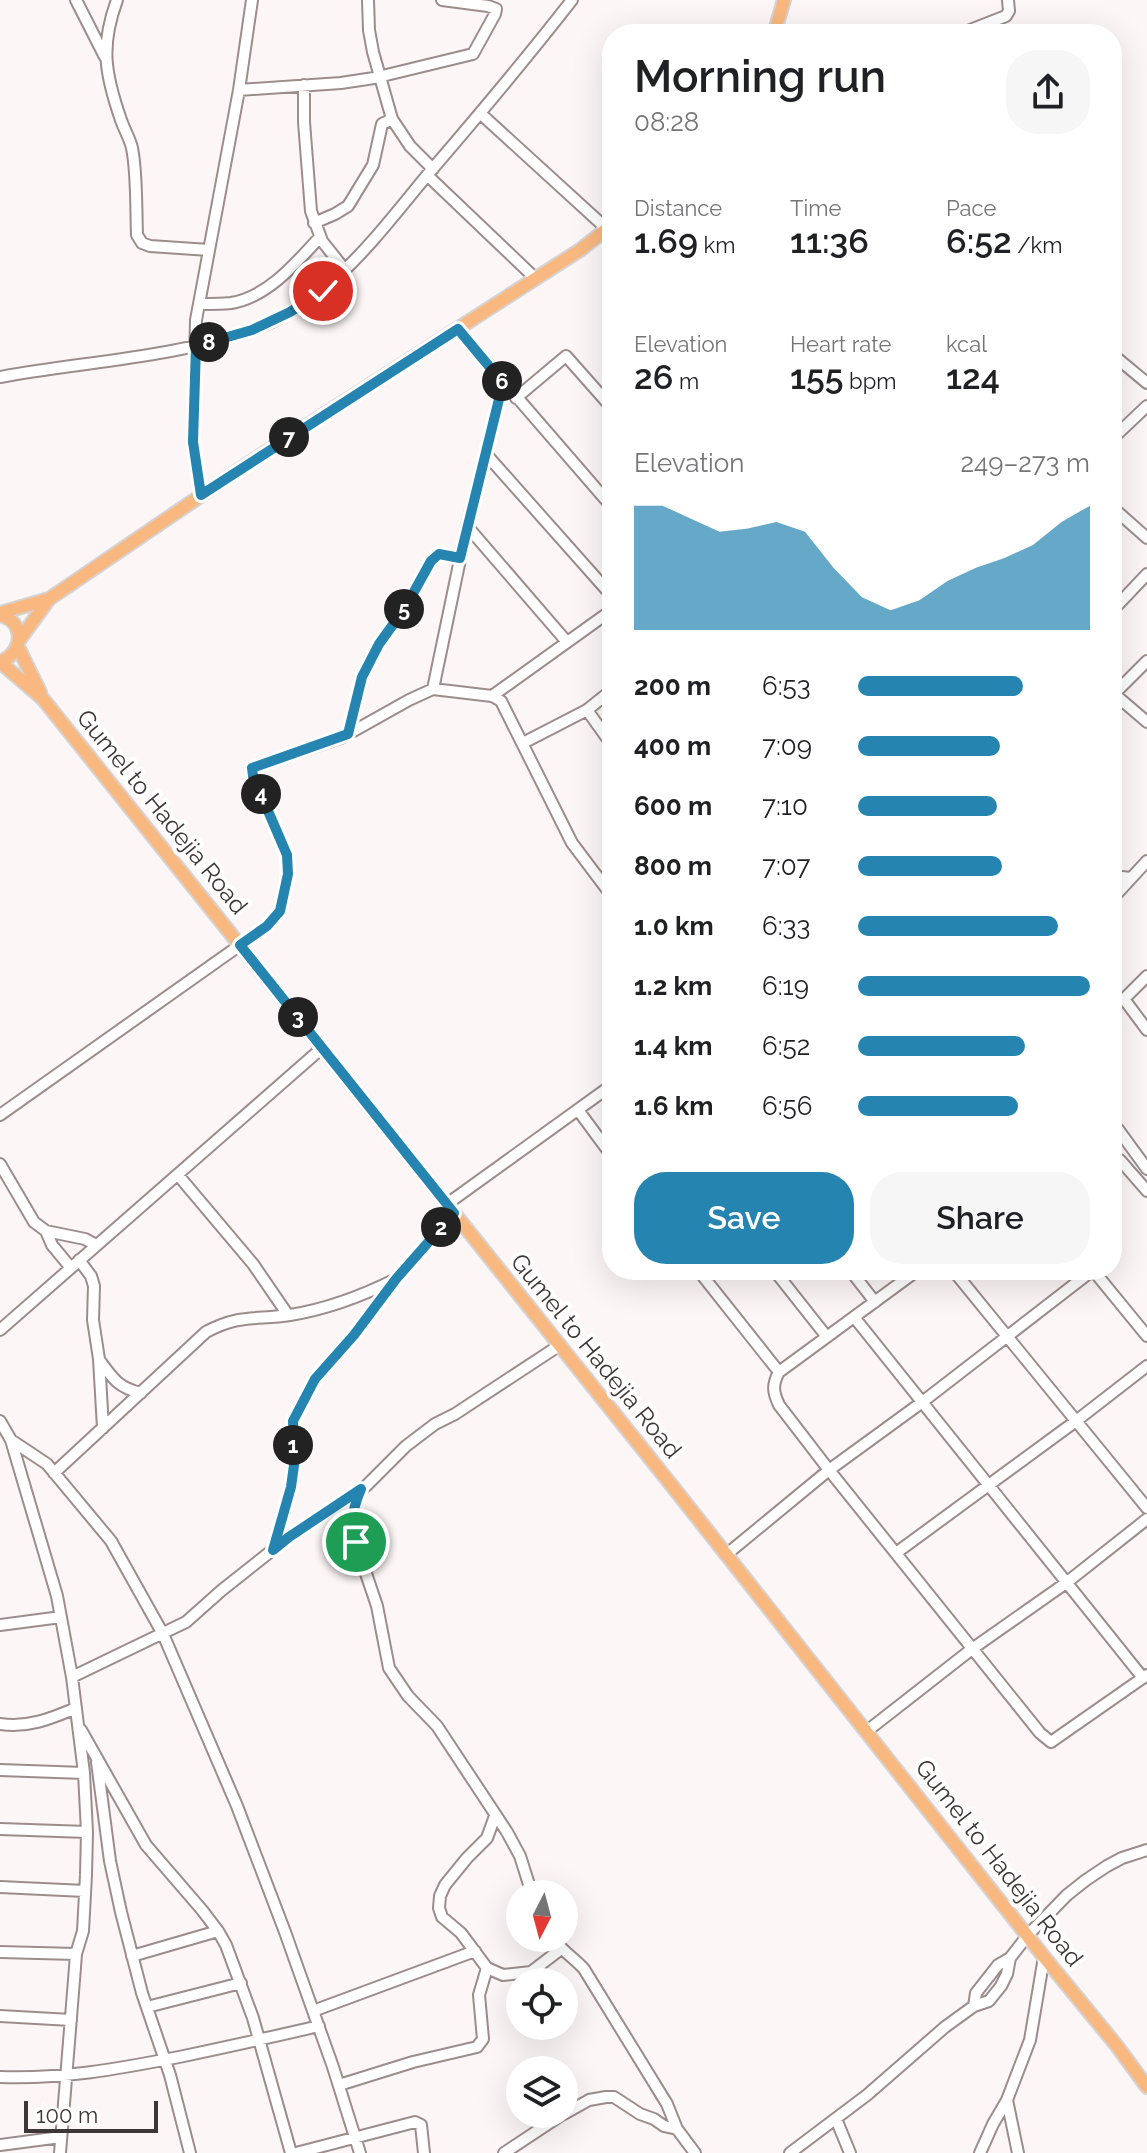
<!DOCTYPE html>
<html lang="en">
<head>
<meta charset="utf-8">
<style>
  body { margin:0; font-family:Raleway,sans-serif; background:#f6f6f6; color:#202124; height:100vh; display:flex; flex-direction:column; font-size:30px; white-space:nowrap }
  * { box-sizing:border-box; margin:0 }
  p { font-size:26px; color:#757577 }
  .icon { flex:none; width:44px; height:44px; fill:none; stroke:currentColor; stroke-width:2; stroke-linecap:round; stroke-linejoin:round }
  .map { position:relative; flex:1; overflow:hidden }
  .drawer { position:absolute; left:602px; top:24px; width:520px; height:1256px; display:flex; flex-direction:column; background:#fff; border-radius:32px; box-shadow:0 8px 32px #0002 }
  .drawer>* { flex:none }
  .needle { width:52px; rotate:186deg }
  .controls { position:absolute; left:506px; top:1880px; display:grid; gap:16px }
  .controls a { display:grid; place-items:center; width:72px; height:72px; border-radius:50%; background:#fff; box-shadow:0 8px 32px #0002; font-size:40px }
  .scale { position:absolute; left:24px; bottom:20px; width:134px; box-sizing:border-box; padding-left:8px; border:4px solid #3e3737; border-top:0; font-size:22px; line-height:28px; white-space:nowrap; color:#3e3737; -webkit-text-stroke:6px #fff; paint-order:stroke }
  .pin { position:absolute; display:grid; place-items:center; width:68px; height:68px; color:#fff; margin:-34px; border:4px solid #fff; border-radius:50%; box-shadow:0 2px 8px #0007 }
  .km { position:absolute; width:40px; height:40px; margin:-20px; border-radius:50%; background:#222; color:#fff; font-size:22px; line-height:40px; text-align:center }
  .round { display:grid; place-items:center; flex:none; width:84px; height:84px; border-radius:32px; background:#f6f6f6 }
  .head { display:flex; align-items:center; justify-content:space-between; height:136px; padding:0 32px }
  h1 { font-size:44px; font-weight:600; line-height:60px }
  .figures { display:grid; grid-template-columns:repeat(3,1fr); gap:12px; height:136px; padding:8px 32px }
  .figures div { display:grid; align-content:center }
  .figures b { font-size:34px; font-weight:600 }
  .figures small { font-size:22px; font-weight:400 }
  .figures p { font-size:22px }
  .chart { height:224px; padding:16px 32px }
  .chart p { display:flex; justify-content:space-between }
  .chart svg { width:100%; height:144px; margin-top:8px; fill:#2684b0; opacity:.7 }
  .action { display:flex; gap:16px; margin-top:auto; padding:16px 32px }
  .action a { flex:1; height:92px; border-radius:32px; background:#2684b0; color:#fff; font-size:32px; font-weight:600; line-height:92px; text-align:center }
  .action a+a { background:#f6f6f6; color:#202124 }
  ul { padding:0 32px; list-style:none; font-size:26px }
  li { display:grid; grid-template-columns:128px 96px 1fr; align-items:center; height:60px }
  li i { height:20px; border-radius:10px; background:#2684b0 }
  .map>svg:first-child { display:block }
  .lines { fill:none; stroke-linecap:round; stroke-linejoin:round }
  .minor-casing { stroke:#9c8d8c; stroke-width:14 }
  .major-casing { stroke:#d5d3d3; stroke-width:16 }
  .minor { stroke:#fff; stroke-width:10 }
  .major { stroke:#f8b880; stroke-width:12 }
  .route-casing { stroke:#fff; stroke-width:16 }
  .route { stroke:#2684b0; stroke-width:10 }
  .labels { text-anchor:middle; stroke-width:8; stroke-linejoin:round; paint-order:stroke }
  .street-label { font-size:24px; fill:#3e3737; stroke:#fff }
</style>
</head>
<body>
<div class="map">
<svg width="1147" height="2153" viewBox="0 0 1147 2153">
  <rect width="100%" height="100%" fill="#fdf6f6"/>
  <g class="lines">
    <!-- minor casing -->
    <g class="minor-casing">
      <path id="minor" d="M76 0 105 57
        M117 0C100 46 105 74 121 120 124 129 130 139 132 148 137 172 136 209 137 235L142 243 150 246 209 250
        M368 0 369 30 373 52 392 119 410 146 433 169
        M960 34 1006 16 1009 11 1008 0
        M304 85V122L311 211 322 241 345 270
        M239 90 341 83 374 78 473 54 495 14 496 9 488 6 442 0
        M481 114 607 229
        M427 175 536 279
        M314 223 335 214 348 206 373 165 382 124 392 119
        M199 304C210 304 221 304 231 303 268 297 296 263 320 237
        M458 329 612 507
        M1112 354 1147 383
        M0 377C82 362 171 358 250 331 330 303 377 235 429 173 478 116 526 59 572 0
        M516 398 566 356 612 408
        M1112 439 1147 406
        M485 453 612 596
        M201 495 193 442 196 320 239 90 252 0
        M1112 507 1147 538
        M467 526 567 642
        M1112 611 1147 574
        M433 689 467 526 503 383
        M1112 692 1147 722
        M492 696 612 610
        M1112 699 1114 694 1147 661
        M587 710 612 745
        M348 734 362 677 379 644 405 608 431 561 439 554 460 558
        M523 743 587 710 612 690
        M1112 876 1131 878
        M1112 899 1147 861
        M1147 976 1124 999 1147 1030
        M578 1110 612 1156
        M0 1115 267 926 280 911 288 874 287 855 253 776 252 768 343 737 409 700 433 689 492 696 501 701 572 843 612 896
        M1112 1121 1147 1169
        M1120 1160 1147 1191
        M0 1164 34 1222 46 1231 52 1245 71 1268
        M178 1175 253 1264 288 1315
        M447 1204 612 1085
        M46 1231 85 1239 96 1245
        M79 1260 91 1276 94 1286 93 1320 99 1359 103 1428
        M698 1270 779 1372
        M774 1270 827 1337
        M850 1270 875 1302
        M918 1270 779 1372C772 1385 773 1392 779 1405L829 1470 1040 1733 1051 1742 1147 1675
        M953 1270 1147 1508
        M1093 1270 1147 1336
        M854 1317 1143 1678
        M0 1330 322 1048
        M100 1361C113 1379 119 1388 141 1393
        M0 1421 11 1440 57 1596 72 1677 84 1773 87 1832 86 1875 83 1931 76 1954 74 1980 60 2153
        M11 1440 47 1464 111 1541 163 1634 237 1806 285 1932 333 2067 360 2153
        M54 1473 206 1332C240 1314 256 1320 290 1315 328 1309 362 1296 396 1279
        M360 1491 353 1508V1535L377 1606 389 1668 408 1696 437 1726 507 1832 520 1856 532 1894
        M273 1548 291 1487 295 1458 293 1438V1421L315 1379 354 1335 396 1279 454 1213
        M896 1553 1076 1421 1147 1366
        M727 1554 829 1470 921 1403 1093 1270
        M0 1625 61 1617
        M72 1677 186 1622 222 1590 289 1537 366 1486 406 1446 435 1424 455 1414 560 1345
        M0 1724C28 1728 50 1719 76 1708
        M81 1730 146 1845 202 1910 218 1931 226 1945 253 2018 291 2153
        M867 1731 972 1649 1066 1583 1147 1519
        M97 1762 110 1861 121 1912 142 1993 170 2075 190 2153
        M0 1770 84 1773
        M495 1816 487 1838 467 1858 445 1885 440 1896 439 1908 442 1917 461 1933 487 1968 503 1975 531 1972 561 1949
        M0 1829 87 1832
        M0 1887 85 1891
        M553 1938C562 1951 574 1958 584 1969L667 2104 677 2129
        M0 1952 76 1954
        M132 1956 218 1931
        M974 2006 976 1993 998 1965 1010 1958 1028 1935 1067 1895 1086 1880 1107 1866 1122 1858 1147 1850
        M147 2007 241 1983
        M313 2011 475 1951
        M0 2016 71 2020
        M0 2077C64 2079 117 2069 179 2057 226 2047 272 2037 319 2026
        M339 2085 413 2062 477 2047 483 2039 479 1995 487 1968
        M1007 2100 1018 2153
        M564 2114 589 2100 606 2097H614L640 2114 654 2119 664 2126 677 2129 695 2153
        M836 2119 850 2153
        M0 2145 61 2137
        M296 2153 415 2122 421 2125 424 2153
        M504 2153 563 2114
        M790 2153 867 2095 945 2027 974 2006 989 2001 1001 1986 1007 1974 1010 1958
        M980 2153 993 2124 1007 2100 1030 2040 1044 1957"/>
    </g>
    <!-- major casing -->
    <g class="major-casing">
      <path id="major" d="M774 34 784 0
        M0 613 49 599 246 465 580 250 612 225
        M0 615C26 622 24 653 0 662L43 699 669 1482 1044 1957 1117 2046 1147 2087
        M20 639 49 599
        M18 647 40 692"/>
    </g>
    <!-- minor -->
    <use href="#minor" class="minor"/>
    <!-- major -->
    <use href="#major" class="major"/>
  </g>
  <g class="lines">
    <!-- route casing -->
    <g class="route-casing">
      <path id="route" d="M323 291 290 312 252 330 196 346 193 442 201 495 458 329 503 383 460 558 439 554 431 561 405 608 379 644 362 677 348 734 252 768 253 776 287 855 288 874 280 911 267 926 240 945 454 1213 396 1279 354 1335 315 1379 293 1421 295 1458 291 1487 273 1550 289 1537 361 1489C354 1505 348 1525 356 1542"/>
    </g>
    <!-- route -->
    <use href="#route" class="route"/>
  </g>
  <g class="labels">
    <!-- street labels -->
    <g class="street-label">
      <text transform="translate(162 812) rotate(51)" y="8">Gumel to Hadejia Road</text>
      <text transform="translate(596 1356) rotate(51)" y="8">Gumel to Hadejia Road</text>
      <text transform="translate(999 1863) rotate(52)" y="8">Gumel to Hadejia Road</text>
    </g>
  </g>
</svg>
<div class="controls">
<a><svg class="needle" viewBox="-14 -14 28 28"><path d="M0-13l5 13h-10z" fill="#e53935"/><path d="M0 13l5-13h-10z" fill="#757577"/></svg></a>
<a><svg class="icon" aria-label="locate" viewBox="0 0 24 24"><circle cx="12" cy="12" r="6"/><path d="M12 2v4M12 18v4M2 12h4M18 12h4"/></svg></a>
<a><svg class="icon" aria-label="layers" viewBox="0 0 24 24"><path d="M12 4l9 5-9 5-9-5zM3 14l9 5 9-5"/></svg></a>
</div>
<div class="scale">100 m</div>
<div class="pin" style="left:356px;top:1542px;background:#1e9e55"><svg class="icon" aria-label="arrive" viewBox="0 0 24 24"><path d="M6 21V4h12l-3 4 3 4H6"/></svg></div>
<div class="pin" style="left:323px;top:291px;background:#d93025"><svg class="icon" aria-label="check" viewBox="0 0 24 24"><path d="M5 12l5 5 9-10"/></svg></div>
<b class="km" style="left:293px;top:1445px">1</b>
<b class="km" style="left:441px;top:1227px">2</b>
<b class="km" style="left:298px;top:1017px">3</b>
<b class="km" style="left:261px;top:794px">4</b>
<b class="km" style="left:404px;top:609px">5</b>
<b class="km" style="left:502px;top:381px">6</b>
<b class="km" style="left:289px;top:437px">7</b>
<b class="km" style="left:209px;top:342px">8</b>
<section class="drawer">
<div class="head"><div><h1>Morning run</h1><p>08:28</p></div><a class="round"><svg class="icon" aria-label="share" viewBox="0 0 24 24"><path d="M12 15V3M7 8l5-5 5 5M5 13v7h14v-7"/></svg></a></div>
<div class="figures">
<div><p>Distance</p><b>1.69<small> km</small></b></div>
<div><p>Time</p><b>11:36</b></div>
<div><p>Pace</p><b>6:52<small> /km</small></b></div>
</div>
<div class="figures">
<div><p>Elevation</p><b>26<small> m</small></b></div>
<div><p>Heart rate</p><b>155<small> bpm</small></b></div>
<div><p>kcal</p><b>124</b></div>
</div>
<div class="chart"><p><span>Elevation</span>249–273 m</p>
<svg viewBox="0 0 160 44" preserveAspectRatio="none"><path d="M0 44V6L10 6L20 10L30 14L40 13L50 11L60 14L70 25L80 34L90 38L100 35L110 29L120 25L130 22L140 18L150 11L160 6V44z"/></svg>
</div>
<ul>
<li><b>200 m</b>6:53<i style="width:71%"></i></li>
<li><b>400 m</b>7:09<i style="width:61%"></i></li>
<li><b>600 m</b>7:10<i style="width:60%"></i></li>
<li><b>800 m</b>7:07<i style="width:62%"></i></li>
<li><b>1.0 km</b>6:33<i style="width:86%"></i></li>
<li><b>1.2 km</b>6:19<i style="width:100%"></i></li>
<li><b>1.4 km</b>6:52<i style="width:72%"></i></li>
<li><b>1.6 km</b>6:56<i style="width:69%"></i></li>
</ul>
<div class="action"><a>Save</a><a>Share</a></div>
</section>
</div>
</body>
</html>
